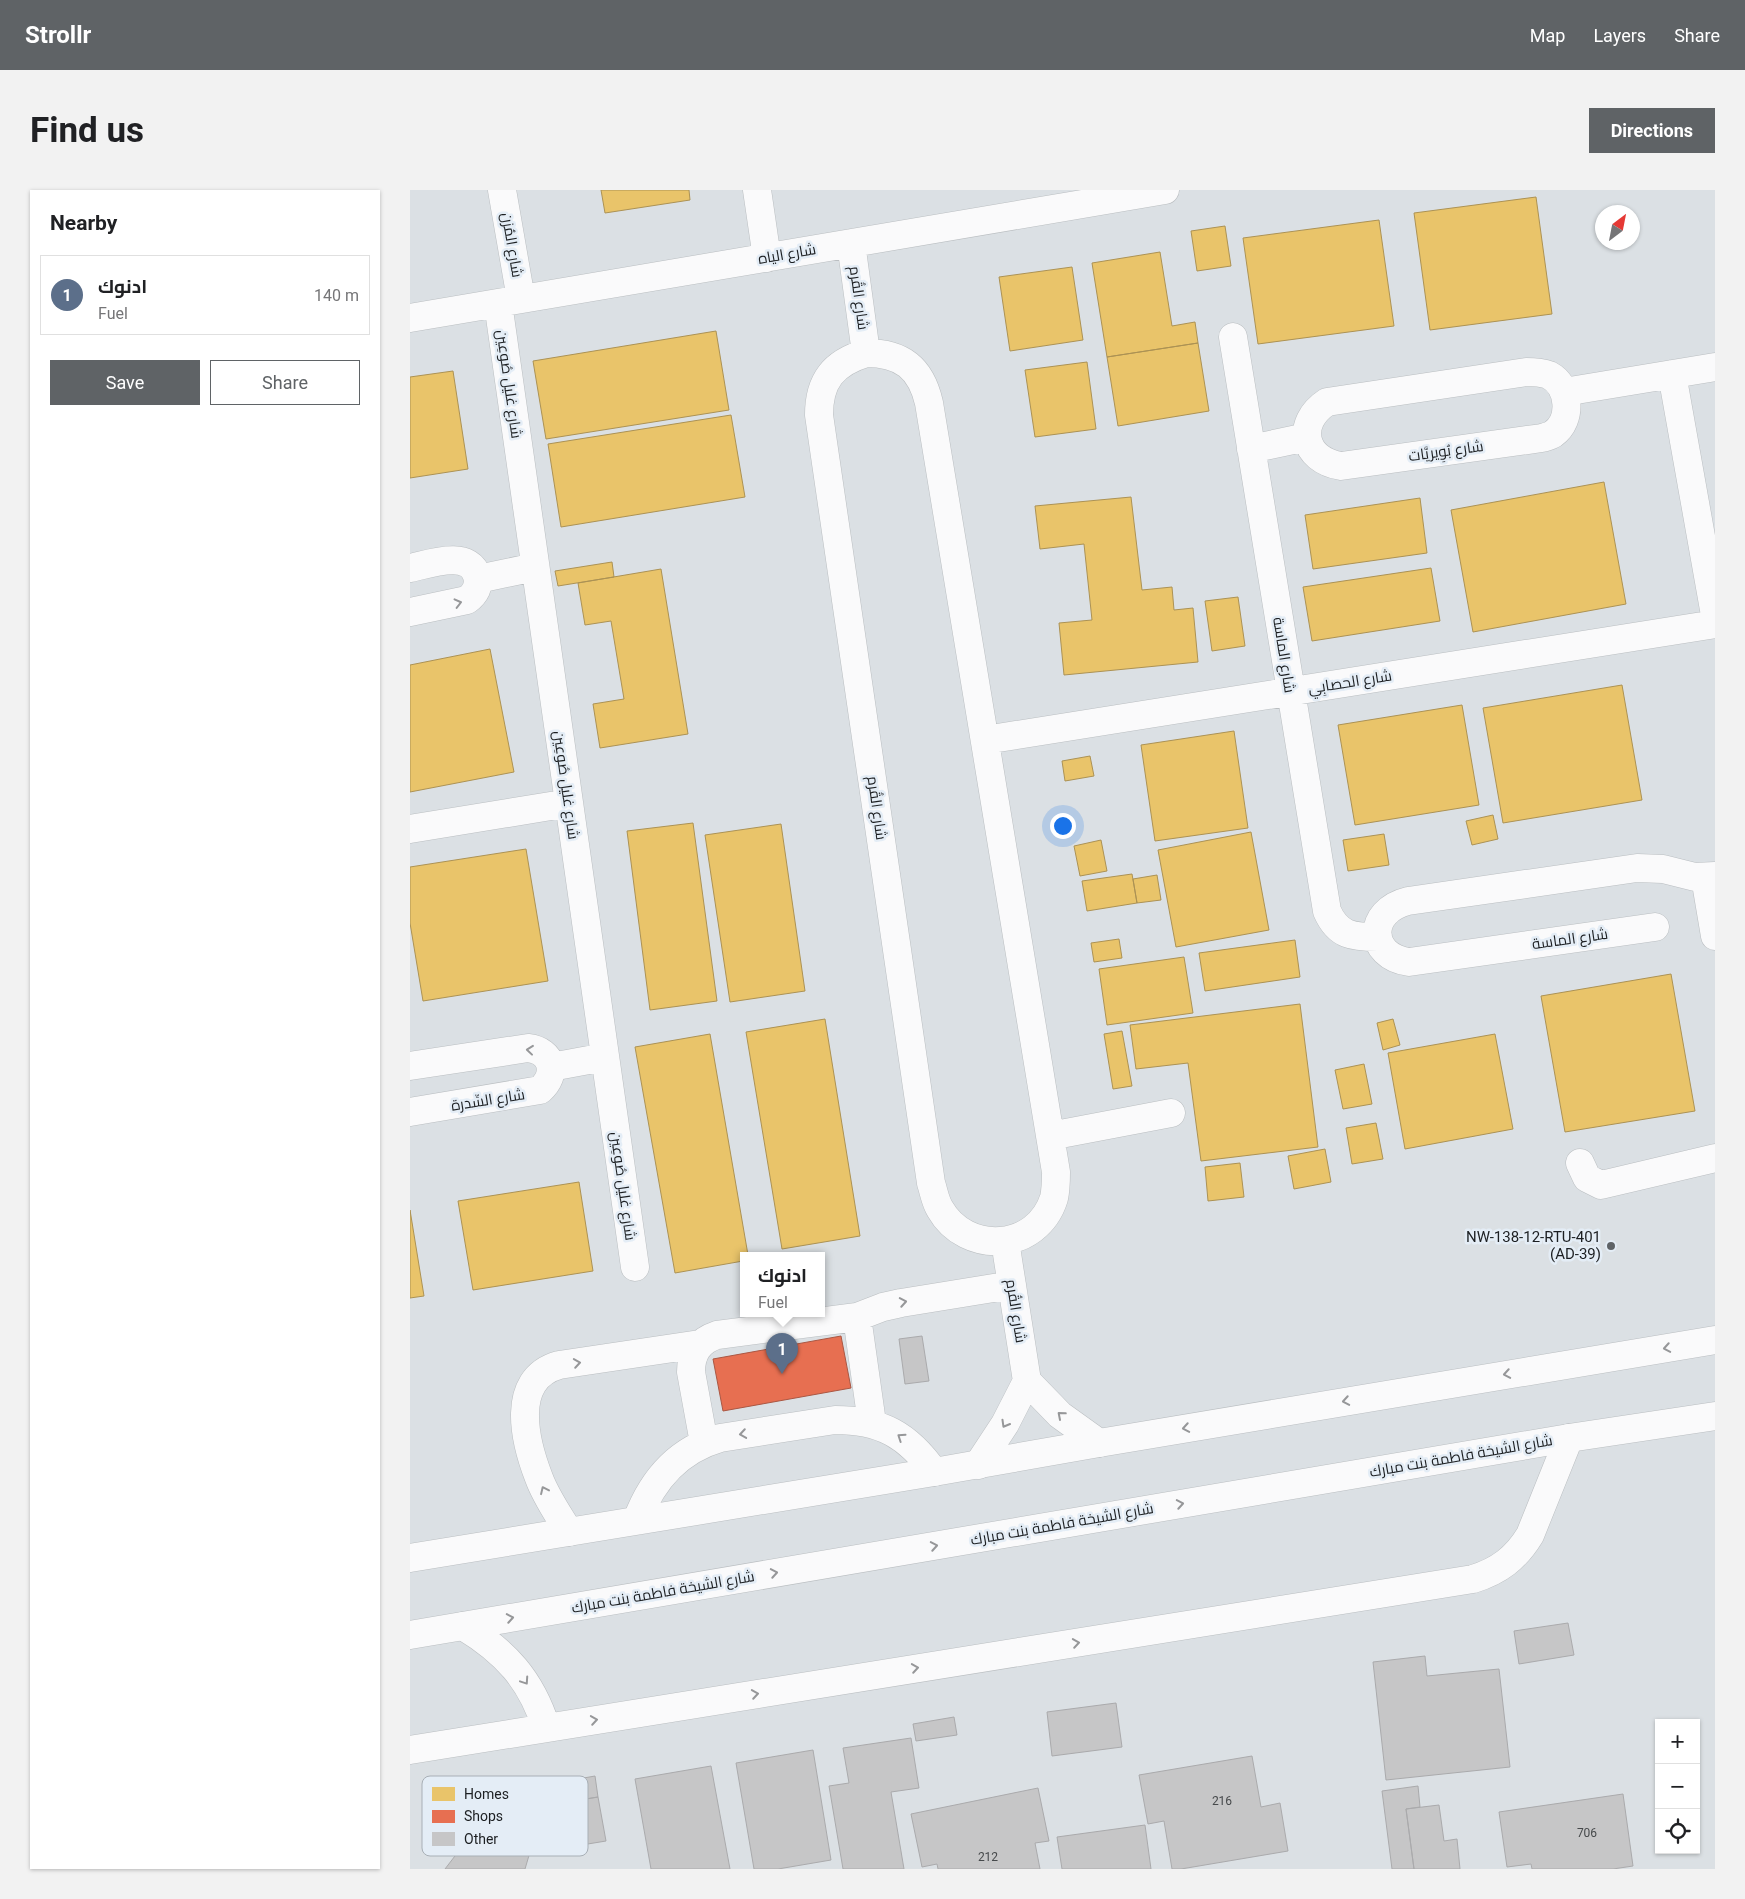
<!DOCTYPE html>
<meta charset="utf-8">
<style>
body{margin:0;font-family:Roboto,Cairo,sans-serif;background:#f2f2f2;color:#202124}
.controls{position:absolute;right:15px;bottom:15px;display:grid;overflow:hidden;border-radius:0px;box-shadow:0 1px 4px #0004}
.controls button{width:45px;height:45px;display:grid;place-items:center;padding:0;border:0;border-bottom:1px solid #e0e0e0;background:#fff;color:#202124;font:25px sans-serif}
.compass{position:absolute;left:1185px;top:15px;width:45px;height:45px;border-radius:50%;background:#fff;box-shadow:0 1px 4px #0004;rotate:32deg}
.you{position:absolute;left:652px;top:635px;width:18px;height:18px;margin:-12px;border:4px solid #fff;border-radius:50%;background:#1a73e8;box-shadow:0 0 0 8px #1a73e833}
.badge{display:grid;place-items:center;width:32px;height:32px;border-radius:50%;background:#5f6366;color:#fff;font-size:16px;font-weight:700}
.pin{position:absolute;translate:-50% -41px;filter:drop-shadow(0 1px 2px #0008)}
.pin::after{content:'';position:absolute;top:26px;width:18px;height:15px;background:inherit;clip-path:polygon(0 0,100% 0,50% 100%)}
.popup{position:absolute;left:330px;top:1062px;width:85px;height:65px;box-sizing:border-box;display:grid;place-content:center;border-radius:0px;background:#fff;filter:drop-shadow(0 1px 4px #0005);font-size:16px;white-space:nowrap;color:#757577}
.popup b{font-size:19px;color:#202124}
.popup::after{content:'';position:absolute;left:50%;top:100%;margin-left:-10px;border:10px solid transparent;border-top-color:#fff}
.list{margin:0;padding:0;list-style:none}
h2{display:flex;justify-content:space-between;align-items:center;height:65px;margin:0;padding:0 20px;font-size:21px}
h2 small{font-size:16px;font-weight:400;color:#757577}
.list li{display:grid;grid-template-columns:32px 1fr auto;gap:15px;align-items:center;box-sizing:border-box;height:80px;margin:0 10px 10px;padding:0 10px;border:1px solid #e0e0e0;border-radius:0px}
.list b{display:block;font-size:19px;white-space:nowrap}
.list p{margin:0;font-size:16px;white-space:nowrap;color:#757577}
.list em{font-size:16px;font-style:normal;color:#757577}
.actions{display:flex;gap:10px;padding:15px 20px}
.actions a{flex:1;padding:11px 0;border:1px solid #5f6366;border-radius:0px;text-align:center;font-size:18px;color:#5f6366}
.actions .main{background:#5f6366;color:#fff}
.icon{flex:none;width:28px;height:28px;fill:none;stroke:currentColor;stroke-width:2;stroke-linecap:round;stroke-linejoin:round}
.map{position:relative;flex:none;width:1305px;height:1679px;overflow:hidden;border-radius:0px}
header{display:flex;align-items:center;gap:30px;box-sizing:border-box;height:70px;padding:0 25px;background:#5f6366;color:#fff}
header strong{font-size:24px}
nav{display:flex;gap:28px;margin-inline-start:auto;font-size:18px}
.intro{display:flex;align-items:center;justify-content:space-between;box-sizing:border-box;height:120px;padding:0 30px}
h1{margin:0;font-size:35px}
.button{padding:12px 22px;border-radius:0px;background:#5f6366;color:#fff;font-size:18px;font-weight:700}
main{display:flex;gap:30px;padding:0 30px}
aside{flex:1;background:#fff;border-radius:0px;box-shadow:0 1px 4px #0004}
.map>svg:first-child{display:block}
.homes{fill:#e9c46a;stroke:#ac9254}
.shops{fill:#e76f51;stroke:#aa5743}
.building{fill:#c6c6c7;stroke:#aaaaac}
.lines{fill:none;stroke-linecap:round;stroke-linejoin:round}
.minor-casing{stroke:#babec1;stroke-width:29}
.major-casing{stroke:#babec1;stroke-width:29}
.minor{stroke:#fafafb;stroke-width:28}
.major{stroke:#fafafb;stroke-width:28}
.oneway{stroke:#969799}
.poi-dot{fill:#5f6366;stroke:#e4edf6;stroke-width:2}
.labels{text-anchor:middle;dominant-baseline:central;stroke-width:5;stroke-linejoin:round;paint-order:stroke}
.number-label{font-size:12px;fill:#46494b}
.street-label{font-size:15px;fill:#1c1f22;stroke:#e4edf6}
.poi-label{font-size:15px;fill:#1c1f22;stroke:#e4edf6;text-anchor:end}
.key{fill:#e4edf6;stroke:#a8afb6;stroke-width:1}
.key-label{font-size:14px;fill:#1c1f22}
</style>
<header>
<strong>Strollr</strong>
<nav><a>Map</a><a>Layers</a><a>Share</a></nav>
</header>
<div class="intro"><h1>Find us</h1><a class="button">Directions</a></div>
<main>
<aside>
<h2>Nearby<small></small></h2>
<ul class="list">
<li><span class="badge" style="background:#5c6f8a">1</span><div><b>ادنوك</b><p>Fuel</p></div><em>140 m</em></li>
</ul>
<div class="actions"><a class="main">Save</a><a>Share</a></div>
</aside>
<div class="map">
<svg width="1305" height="1679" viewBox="0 0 1305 1679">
<rect width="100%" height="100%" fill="#dbe0e4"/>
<!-- homes -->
<path class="homes" d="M191 0H279L280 10 195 23Z
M1126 7 1142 124 1020 140 1004 23Z
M969 30 984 136 848 154 833 48Z
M815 36 821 76 787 81 781 41Z
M750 62 762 136 785 132 788 153 697 167 682 73Z
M662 77 673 150 600 161 589 87Z
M306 141 319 220 136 249 123 171Z
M788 153 799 221 708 236 697 167Z
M677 172 686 239 625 247 615 180Z
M43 181 58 279 0 288V187Z
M321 225 335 307 151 337 138 254Z
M1194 292 1216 414 1063 442 1041 320Z
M721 307 732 400 762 397 764 420 783 418 788 472 654 485 649 433 682 430 674 354 630 359 625 316Z
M1010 308 1017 363 903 379 895 325Z
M202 372 204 387 148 396 145 381Z
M1021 378 1030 431 902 451 893 397Z
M251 379 278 544 190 558 183 514 214 509 201 431 175 435 168 393Z
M828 407 835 456 802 461 795 411Z
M80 459 104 582 0 602V475Z
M1212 495 1232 610 1093 633 1073 518Z
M1052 515 1069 615 945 635 928 535Z
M824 541 838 638 745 651 731 555Z
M680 566 684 586 655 591 652 571Z
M1083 625 1088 649 1062 655 1056 631Z
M283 633 307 811 240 820 217 641Z
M371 634 395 801 320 812 295 645Z
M841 642 859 740 766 757 748 660Z
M974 644 979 675 938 681 933 650Z
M691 650 697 681 670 686 664 656Z
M116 659 138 791 13 811 0 733V677Z
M722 684 727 713 677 721 672 691Z
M747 685 751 710 727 713 723 689Z
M709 749 712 768 684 772 681 753Z
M885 750 890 787 795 801 789 763Z
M774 767 783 823 697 835 689 779Z
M1261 784 1285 921 1155 942 1131 806Z
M890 814 908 957 791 971 778 873 726 879 720 835Z
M415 829 450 1046 372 1059 336 842Z
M983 829 990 855 973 860 967 833Z
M712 841 722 896 703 899 694 844Z
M300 844 338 1065H333V1071L265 1083 225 857Z
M1085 844 1103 939 995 959 978 863Z
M954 874 962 914 933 919 925 880Z
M966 933 973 969 942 974 936 938Z
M915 959 921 992 884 999 878 966Z
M830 973 834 1007 798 1011 795 977Z
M169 992 183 1081 63 1100 48 1011Z
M0 1020 14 1106 0 1108Z"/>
<!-- shops -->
<path class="shops" d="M431 1146 441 1198 313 1221 303 1169Z"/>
<!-- building -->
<path class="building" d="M512 1146 519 1191 495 1194 489 1149Z
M1158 1433 1164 1465 1109 1474 1104 1441Z
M1015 1466 1017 1486 1089 1479 1100 1577 976 1590 963 1472Z
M706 1513 712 1557 642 1566 637 1522Z
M544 1527 547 1545 506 1551 503 1534Z
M501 1548 509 1598 481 1602 494 1679H433L419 1596 439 1593 433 1558Z
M403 1560 421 1670 368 1679H344L326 1573Z
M842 1566 851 1617 870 1613 878 1661 771 1679H762L754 1631 738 1634 729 1585Z
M301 1576 320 1679H241L225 1589Z
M185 1586 188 1607 127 1617 123 1597Z
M1008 1596 1010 1617 996 1619 1004 1679H982L972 1601Z
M123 1597 130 1636 30 1653 23 1613Z
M628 1598 639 1651 625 1653 630 1679H528L527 1674 512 1677 501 1624Z
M1213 1604 1223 1676 1203 1679H1122L1121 1674 1097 1677 1089 1622Z
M188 1607 196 1651 135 1661 127 1617Z
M1029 1615 1034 1651 1047 1649 1050 1679H1004L996 1619Z
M735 1635 741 1679H652L647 1647Z
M96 1647 120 1662 115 1679H35L48 1662Z"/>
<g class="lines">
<!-- minor casing -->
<g class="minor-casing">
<path id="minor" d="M92 0 111 109
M347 0 357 68
M441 53 456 163
M88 113 225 1077
M0 128 755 0
M823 147 917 721C928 746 943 747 968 747
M456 163C492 163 511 178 519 213L646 982C646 991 646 999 644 1008 627 1062 556 1065 530 1019 525 1011 524 1002 521 993L409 225C409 191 423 173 456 163Z
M1116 182C1124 182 1131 182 1139 185 1160 196 1163 230 1143 244 1140 246 1135 247 1132 248L931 276C893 270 885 233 917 212Z
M1262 184 1305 425
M1154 202 1305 177
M841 259 897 247
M0 378C19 374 60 359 67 386 70 396 65 404 57 410L0 422
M68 389 125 377
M575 550 1305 434
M0 639 159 613
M1295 687 1305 746
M1245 737 999 772C957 766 957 721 998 711L1227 678 1253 679 1285 687 1305 686
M0 876 118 858C143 861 148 884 130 900L0 922
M141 877 195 867
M640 946 761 923
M1170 973 1177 988 1191 995 1305 968
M595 1051 617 1191 650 1225 689 1253
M447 1127 462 1233
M294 1253 281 1182C281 1163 289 1151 307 1145L447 1127 473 1117 491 1113 602 1095
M568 1275 595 1234 617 1191
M227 1330C242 1290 268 1260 310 1248L425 1230C471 1230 498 1245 524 1282
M159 1342C148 1324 136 1307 129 1288 115 1252 99 1189 149 1175L290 1154
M53 1436C96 1462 121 1490 136 1537
M0 1560 1063 1389C1089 1381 1106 1368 1120 1345L1159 1248"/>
</g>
<!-- major casing -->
<g class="major-casing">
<path id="major" d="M0 1368 524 1282 689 1253 1305 1150
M0 1445 1159 1248 1305 1226"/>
</g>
<!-- minor -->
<use href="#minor" class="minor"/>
<!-- major -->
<use href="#major" class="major"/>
</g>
<!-- one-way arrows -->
<defs><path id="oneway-chevron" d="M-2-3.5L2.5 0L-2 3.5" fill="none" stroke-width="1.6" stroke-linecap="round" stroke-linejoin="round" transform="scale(1.25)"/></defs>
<g class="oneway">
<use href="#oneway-chevron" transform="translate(48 413) rotate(-14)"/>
<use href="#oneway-chevron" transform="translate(120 860) rotate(-174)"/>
<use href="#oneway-chevron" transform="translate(493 1112) rotate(-10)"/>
<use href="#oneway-chevron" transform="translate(1257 1158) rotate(170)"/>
<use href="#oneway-chevron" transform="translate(167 1173) rotate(-9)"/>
<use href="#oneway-chevron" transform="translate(1097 1184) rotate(170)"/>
<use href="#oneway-chevron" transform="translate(936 1211) rotate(170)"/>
<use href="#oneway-chevron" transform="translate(651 1225) rotate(-139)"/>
<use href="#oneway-chevron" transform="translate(595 1234) rotate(120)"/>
<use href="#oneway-chevron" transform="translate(776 1238) rotate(170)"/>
<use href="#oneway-chevron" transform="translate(333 1244) rotate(171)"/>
<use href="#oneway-chevron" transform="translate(491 1247) rotate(-146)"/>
<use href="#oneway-chevron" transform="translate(134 1300) rotate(-115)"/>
<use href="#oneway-chevron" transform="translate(770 1314) rotate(-10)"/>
<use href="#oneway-chevron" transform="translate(524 1356) rotate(-10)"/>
<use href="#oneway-chevron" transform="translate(364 1383) rotate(-10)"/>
<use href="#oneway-chevron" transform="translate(100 1428) rotate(-10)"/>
<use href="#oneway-chevron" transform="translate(666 1453) rotate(-9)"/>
<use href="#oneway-chevron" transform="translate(505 1478) rotate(-9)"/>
<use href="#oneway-chevron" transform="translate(115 1491) rotate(56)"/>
<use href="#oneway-chevron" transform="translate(345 1504) rotate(-9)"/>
<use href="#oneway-chevron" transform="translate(184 1530) rotate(-9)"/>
</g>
<!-- markers -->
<circle class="poi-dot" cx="1201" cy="1056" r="5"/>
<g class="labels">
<!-- number labels -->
<g class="number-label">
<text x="812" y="1611">216</text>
<text x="1177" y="1643">706</text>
<text x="578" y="1667">212</text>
</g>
<!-- street labels -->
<g class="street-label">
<text transform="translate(102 55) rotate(80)">شارع المُزن</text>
<text transform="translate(377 64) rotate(-10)">شارع الياه</text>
<text transform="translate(449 108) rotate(82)">شارع القُرم</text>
<text transform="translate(99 194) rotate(82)">شارع غليل صُوعِين</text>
<text transform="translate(1036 261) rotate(-8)">شارع بُوِيريَّات</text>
<text transform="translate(874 465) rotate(81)">شارع الماسة</text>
<text transform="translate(940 492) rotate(-9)">شارع الحصابِي</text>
<text transform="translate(156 595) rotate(82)">شارع غليل صُوعِين</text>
<text transform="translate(467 618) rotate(82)">شارع القُرم</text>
<text transform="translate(1160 749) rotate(-8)">شارع الماسة</text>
<text transform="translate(78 910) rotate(-9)">شارع السِّدرة</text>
<text transform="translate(213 996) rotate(82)">شارع غليل صُوعِين</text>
<text transform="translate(606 1121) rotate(81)">شارع القُرم</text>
<text transform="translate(1051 1266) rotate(-10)">شارع الشيخة فاطمة بنت مبارك</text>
<text transform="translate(652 1334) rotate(-10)">شارع الشيخة فاطمة بنت مبارك</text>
<text transform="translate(253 1402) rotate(-10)">شارع الشيخة فاطمة بنت مبارك</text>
</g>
<!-- poi labels -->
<g class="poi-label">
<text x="1191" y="1047">NW-138-12-RTU-401<tspan x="1191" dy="17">(AD-39)</tspan></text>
</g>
</g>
<!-- legend -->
<rect x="12" y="1586" width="166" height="80" rx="8" class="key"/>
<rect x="22" y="1597" width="23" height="14" fill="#e9c46a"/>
<rect x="22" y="1620" width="23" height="13" fill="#e76f51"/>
<rect x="22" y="1642" width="23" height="14" fill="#c6c6c7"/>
<g class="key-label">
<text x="54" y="1609">Homes</text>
<text x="54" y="1631">Shops</text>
<text x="54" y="1654">Other</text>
</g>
</svg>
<div class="controls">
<button>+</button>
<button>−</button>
<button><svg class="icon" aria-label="locate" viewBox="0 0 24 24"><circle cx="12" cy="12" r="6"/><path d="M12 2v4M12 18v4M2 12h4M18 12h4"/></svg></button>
</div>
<svg class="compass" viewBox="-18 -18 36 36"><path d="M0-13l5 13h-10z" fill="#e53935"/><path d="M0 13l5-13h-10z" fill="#757577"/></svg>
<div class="you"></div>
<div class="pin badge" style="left:372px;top:1184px;background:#5c6f8a">1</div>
<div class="popup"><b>ادنوك</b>Fuel</div>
</div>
</main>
